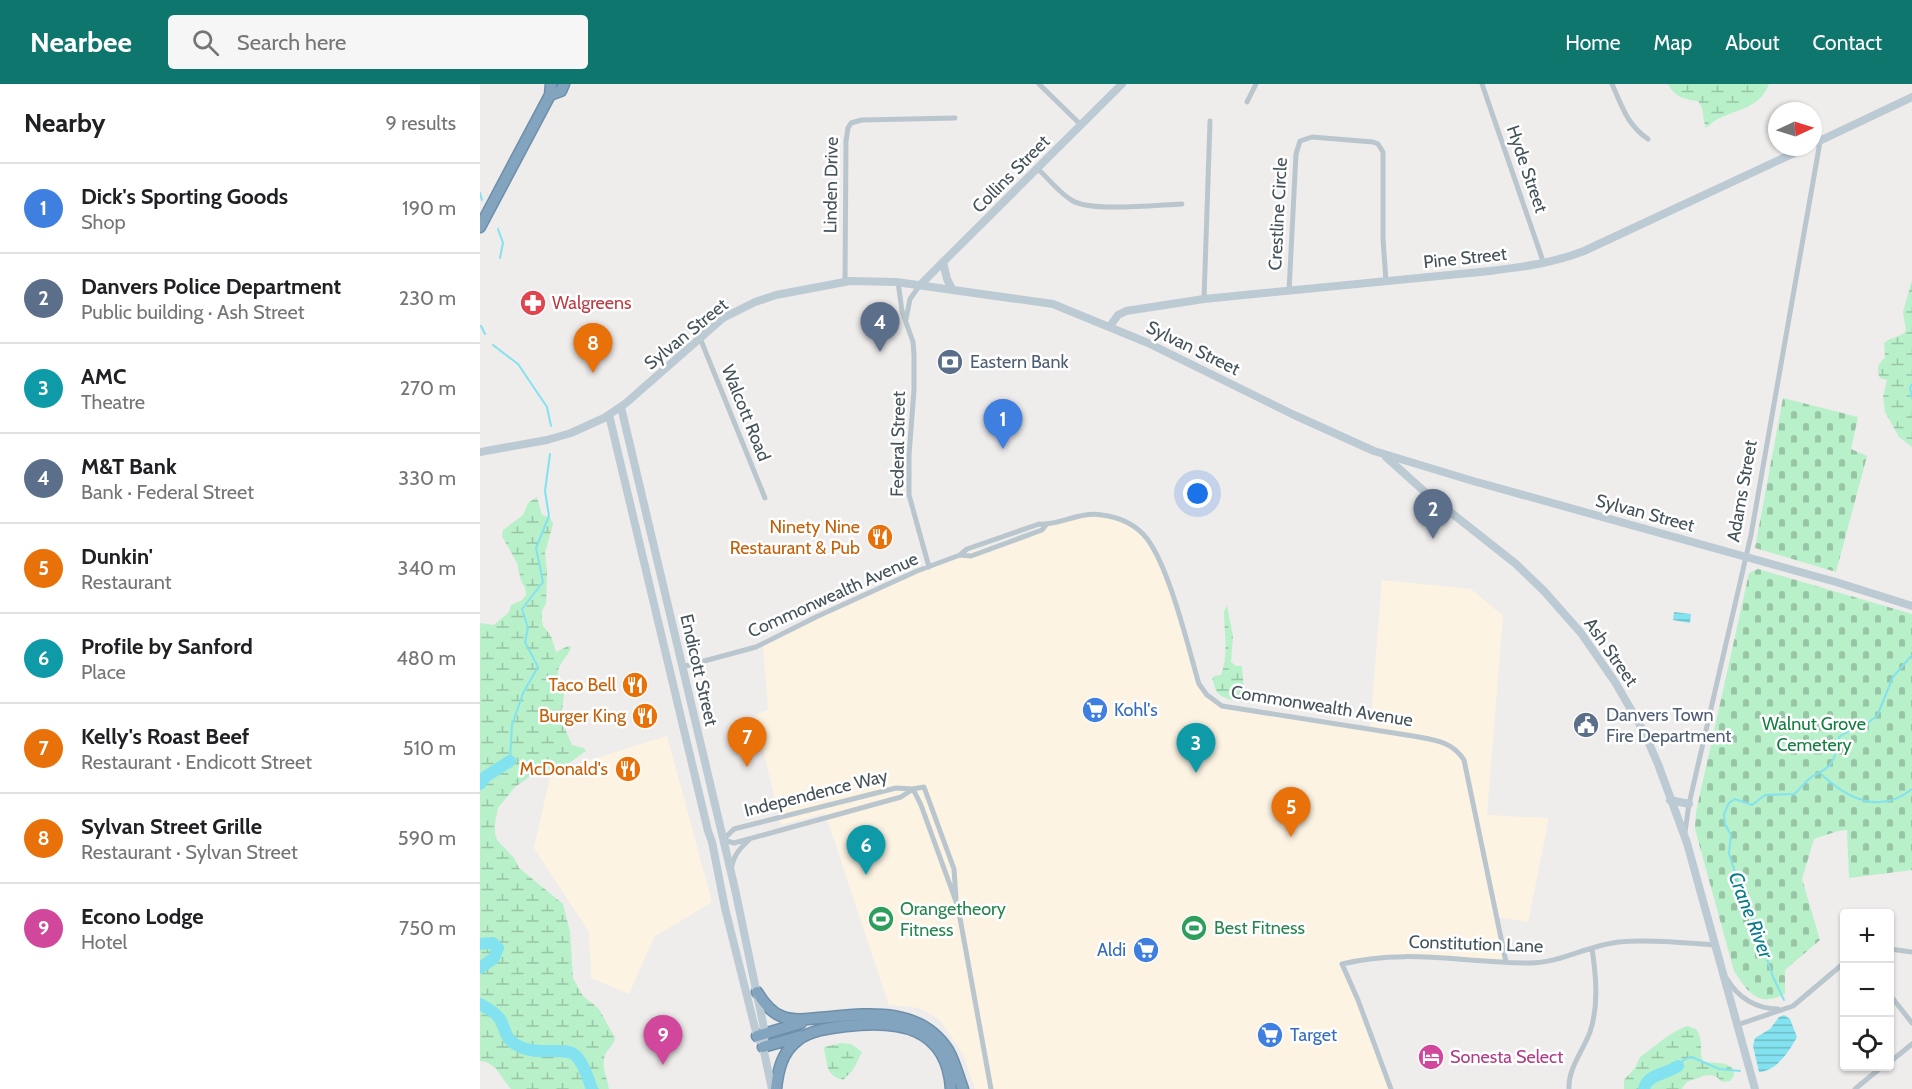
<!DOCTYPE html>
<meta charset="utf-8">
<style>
body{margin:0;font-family:Cabin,sans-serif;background:#f6f6f6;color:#202124}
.controls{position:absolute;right:18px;bottom:18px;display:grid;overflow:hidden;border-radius:6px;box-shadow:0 2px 4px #0004}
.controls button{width:54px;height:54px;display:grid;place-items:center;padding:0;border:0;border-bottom:2px solid #e0e0e0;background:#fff;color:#202124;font:30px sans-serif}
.compass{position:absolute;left:1288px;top:18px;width:54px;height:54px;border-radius:50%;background:#fff;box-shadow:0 2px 4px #0004;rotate:86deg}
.you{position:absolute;left:718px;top:410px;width:21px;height:21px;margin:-15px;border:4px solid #fff;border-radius:50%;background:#1a73e8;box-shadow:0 0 0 9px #1a73e833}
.badge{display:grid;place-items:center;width:39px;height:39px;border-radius:50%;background:#0f766e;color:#fff;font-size:20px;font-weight:700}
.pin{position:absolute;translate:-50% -50px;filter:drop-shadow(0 2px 3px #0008)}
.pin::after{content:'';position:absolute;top:32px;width:21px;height:18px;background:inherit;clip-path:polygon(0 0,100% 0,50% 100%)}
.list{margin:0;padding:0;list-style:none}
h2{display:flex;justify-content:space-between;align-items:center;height:78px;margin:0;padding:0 24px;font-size:26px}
h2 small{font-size:20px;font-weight:400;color:#757577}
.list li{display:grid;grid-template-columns:39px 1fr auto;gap:18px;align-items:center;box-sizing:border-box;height:90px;padding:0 24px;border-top:2px solid #e0e0e0}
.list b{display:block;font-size:22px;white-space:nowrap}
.list p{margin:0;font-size:20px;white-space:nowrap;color:#757577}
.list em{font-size:20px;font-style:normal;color:#757577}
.icon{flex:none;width:33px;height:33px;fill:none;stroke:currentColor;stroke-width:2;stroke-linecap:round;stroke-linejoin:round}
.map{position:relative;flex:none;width:1432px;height:1005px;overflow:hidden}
header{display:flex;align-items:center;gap:36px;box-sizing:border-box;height:84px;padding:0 30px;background:#0f766e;color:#fff}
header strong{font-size:28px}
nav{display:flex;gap:33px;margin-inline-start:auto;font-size:21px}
.search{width:420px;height:54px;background:#f6f6f6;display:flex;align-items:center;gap:15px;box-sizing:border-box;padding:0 21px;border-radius:6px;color:#757577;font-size:22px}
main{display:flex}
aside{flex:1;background:#fff}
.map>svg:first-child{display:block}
.commercial{fill:#fcf3e3}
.wetland{fill:url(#wetland-marsh)}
.cemetery{fill:url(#cemetery-stones)}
.water{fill:url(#water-rules)}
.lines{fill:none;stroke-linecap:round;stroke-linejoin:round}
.stream{stroke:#83e2ef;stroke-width:2}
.river{stroke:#83e2ef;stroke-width:12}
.highway-casing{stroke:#6d8faa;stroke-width:13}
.street{stroke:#bac6cd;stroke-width:5}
.secondary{stroke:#bccad4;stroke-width:8}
.highway{stroke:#82a4be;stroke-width:10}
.labels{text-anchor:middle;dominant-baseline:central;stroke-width:5;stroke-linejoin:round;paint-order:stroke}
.street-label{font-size:18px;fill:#44525a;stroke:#fff}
.health-label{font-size:18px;fill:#be3a42;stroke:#fff;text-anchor:start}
.service-label{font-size:18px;fill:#4e5e75;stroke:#fff;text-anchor:start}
.food-label{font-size:18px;fill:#c56008;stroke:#fff;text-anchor:end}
.shop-label{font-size:18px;fill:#366cbe;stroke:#fff;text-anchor:start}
.park-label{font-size:18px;fill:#137e3f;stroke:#fff}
.leisure-label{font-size:18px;fill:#27864d;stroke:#fff;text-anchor:start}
.hotel-label{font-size:18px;fill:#b23c85;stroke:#fff;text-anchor:start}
.water-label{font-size:20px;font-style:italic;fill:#097c8c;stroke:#fff}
</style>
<header>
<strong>Nearbee</strong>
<div class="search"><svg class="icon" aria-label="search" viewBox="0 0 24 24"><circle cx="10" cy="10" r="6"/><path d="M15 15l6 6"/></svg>Search here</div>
<nav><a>Home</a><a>Map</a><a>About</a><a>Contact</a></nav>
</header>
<main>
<aside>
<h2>Nearby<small>9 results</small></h2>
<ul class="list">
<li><span class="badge" style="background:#3f7fe0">1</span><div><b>Dick's Sporting Goods</b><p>Shop</p></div><em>190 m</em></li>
<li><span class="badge" style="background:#5c6f8a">2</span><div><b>Danvers Police Department</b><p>Public building · Ash Street</p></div><em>230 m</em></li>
<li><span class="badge" style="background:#0f9aa8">3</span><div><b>AMC</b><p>Theatre</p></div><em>270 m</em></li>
<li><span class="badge" style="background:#5c6f8a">4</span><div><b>M&amp;T Bank</b><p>Bank · Federal Street</p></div><em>330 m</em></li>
<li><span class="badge" style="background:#e8710a">5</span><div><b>Dunkin'</b><p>Restaurant</p></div><em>340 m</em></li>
<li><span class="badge" style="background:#0f9aa8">6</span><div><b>Profile by Sanford</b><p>Place</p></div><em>480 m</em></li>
<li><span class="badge" style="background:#e8710a">7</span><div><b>Kelly's Roast Beef</b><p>Restaurant · Endicott Street</p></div><em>510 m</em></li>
<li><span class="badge" style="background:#e8710a">8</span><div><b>Sylvan Street Grille</b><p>Restaurant · Sylvan Street</p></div><em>590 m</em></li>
<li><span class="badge" style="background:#d1479c">9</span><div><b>Econo Lodge</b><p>Hotel</p></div><em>750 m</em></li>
</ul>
</aside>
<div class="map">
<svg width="1432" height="1005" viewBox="0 0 1432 1005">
<defs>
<pattern id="wetland-marsh" width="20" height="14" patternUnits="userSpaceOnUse" patternTransform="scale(1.5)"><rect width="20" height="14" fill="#b8f0c9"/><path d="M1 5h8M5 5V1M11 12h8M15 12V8" fill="none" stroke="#97c5a6"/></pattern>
<pattern id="cemetery-stones" width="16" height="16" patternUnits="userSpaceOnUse" patternTransform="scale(1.5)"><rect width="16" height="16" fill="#b8f0c9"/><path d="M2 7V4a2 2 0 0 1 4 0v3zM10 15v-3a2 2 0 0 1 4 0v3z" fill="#97c5a6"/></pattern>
<pattern id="water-rules" width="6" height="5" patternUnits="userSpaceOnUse" patternTransform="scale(1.5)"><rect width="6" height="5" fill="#83e2ef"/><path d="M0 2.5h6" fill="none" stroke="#6dbac5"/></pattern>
</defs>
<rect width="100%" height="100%" fill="#efecec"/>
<!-- commercial -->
<path class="commercial" d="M602 430 636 433 663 450 684 488 719 600 742 622 890 645 902 496 991 505 1023 532 1007 731 1069 734 1048 838 1017 833 1026 878 933 871 862 880 911 1005H495L483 970 459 935 439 924 409 921 345 729 301 741 275 631 288 626 283 560 369 518 480 471 532 456 579 437Z
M187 652 232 818 174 853 149 910 111 894 109 848 54 764 71 688Z"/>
<!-- wetland -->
<path class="wetland" d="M1188 0H1289C1280 23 1262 24 1242 33 1236 35 1231 40 1226 44 1222 34 1225 26 1218 17 1204 16 1194 12 1188 0Z
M1432 196V363L1419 353 1405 328 1403 313 1407 296 1400 294C1396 286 1398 279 1405 274L1404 259C1411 253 1423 252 1426 247L1423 228Z
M57 413 62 431 70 433 73 440 65 469 67 489 66 519 62 527V536L63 542 71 552 76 568 88 562 91 563C89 573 76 580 78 592 78 597 83 600 85 605L80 639 85 645 92 661 104 664 106 667 86 681 55 689 35 703 18 724 15 739V749L17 756 34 774 39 784 83 820 90 848 93 894 103 912 119 925 135 954C134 961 128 964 125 971 121 983 127 993 129 1005H31C21 994 16 978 0 977V539L14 541 29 528 31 521 42 516 46 511 45 504 41 497 37 479 22 452 23 446 43 431 48 419Z
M747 522 753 552 751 578 756 582H762L764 607 787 614 789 616 788 619C776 620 744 618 737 608 734 604 734 598 732 594L734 592 741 591C749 571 744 548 744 527Z
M1207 942 1216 945C1225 959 1218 965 1223 977 1234 981 1255 975 1254 992L1250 997 1242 998C1234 989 1228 990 1218 994 1210 997 1206 996 1202 1005H1144V996L1155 984 1160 973C1175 963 1189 948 1207 942Z
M361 959 371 960 382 968 373 986 363 996C345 991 348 981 344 965V963Z"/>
<!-- cemetery -->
<path class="cemetery" d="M1303 314 1378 333 1371 365 1387 372 1356 488 1275 464Z
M1278 485 1432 530V786L1369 794 1367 746 1358 747 1334 755 1322 795 1340 856 1305 886V910C1278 924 1268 908 1254 887L1215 745 1216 728 1269 489Z"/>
<!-- water -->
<path class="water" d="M1194 528 1211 530 1210 539 1193 536Z
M1304 931 1310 935 1317 953C1309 968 1296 987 1279 988L1273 962 1275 954 1290 945 1299 933Z"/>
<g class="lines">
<!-- stream -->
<path class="stream" d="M0 109 2 116
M18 145 23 159 20 174
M1 242 5 250
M13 261 38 280 67 323 71 342
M1432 300 1430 304 1432 314
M30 677 32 641 43 609 58 583 45 558 48 544 42 525 63 498 56 464 69 432 65 407 70 370
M1342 691C1368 715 1400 731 1432 705
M1304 916 1293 893 1276 842 1257 795 1249 769 1251 751 1245 740 1244 730 1249 719 1255 715 1272 721 1285 711 1314 710C1321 705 1327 694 1335 691 1356 681 1354 674 1359 653L1369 647 1385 641 1397 632 1413 593 1432 571
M1198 982 1205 975 1212 973 1239 985 1260 987"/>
<!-- river -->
<path class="river" d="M0 700 5 693 30 677
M0 860 13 859 18 864 14 874 0 884
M0 920C7 924 14 927 19 934 25 941 24 952 32 958 54 975 83 961 95 971 104 979 108 995 112 1005
M1164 1005C1167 990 1187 990 1198 982"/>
<!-- highway casing -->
<g class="highway-casing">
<path id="highway" d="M70 11 81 7 84 0
M0 143 70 11 71 0
M277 908C283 918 291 929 303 933 317 938 335 934 350 933 392 929 441 924 468 966 475 978 478 992 483 1005
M277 952 321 939
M283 963 321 952
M296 1005C298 986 302 968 318 956 331 946 350 944 366 942 417 936 467 942 471 1005"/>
</g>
<!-- street -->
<path class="street" d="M559 0 601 41
M1002 0 1064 180
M1132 0C1142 22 1147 41 1168 55
M767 18 776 0
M558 85C569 95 580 110 593 117 613 128 676 121 702 120
M365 198 366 57 368 44 371 39 382 36 475 34
M418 198 422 227 433 258 434 271V306L429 371V411L449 483
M809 207 816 70 820 57 832 53 893 58 898 60 903 68V155L906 197
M724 215 730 37
M426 235 430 215 440 201
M220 254 285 414
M480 471 487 465 559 440C580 442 598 427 622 431 638 433 651 438 663 450 688 476 708 563 719 600L727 611 742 622 933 652C954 656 972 657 984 676L1026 878
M202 583 276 563 336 533 437 487 480 471 491 472 562 446 566 441
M433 705 421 713 254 759 243 756 254 745 416 704 433 705 444 703 474 785 476 815
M433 705 441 721 478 823 511 1005
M1205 748 1209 720 1271 451 1340 58
M251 785C254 771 259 765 269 756
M1410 865 1432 868
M1247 895C1258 914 1277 925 1298 925
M1410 911 1432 939
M1257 941 1313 922 1364 879
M1410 978 1432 960
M911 1005 878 916 862 880C926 864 985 879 1050 879 1081 879 1108 861 1139 858 1170 855 1204 859 1235 861
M1089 1005C1088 984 1103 967 1110 948 1119 921 1116 892 1112 864
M1375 1005 1403 982"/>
<!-- secondary -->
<path class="secondary" d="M1333 60 1432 13
M463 178 467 195 472 205
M440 201 642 0
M630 242 638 231 646 227 724 215 1010 187C1043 183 1073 179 1104 167L1327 63
M141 323 255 805 285 949 283 963 292 1005
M129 331 228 747 232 758 245 824 277 952 279 956
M0 368 67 356 91 349 124 334 146 319 243 234 275 218 296 211 370 197 416 198 573 220 668 259 812 330 894 367 993 397 1356 498 1432 522
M906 373 945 408 1036 480 1064 507 1101 549 1135 598 1164 648 1178 680 1207 759 1275 1005
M1190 716 1209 720"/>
<!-- highway -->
<use href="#highway" class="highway"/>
</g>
<!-- icons -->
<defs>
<g id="pharmacy-disc" transform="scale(1.35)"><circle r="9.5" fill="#e0444e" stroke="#fff"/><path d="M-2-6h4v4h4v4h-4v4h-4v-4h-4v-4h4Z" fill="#fff"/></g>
<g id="bank-disc" transform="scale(1.35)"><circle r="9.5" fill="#5c6f8a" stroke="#fff"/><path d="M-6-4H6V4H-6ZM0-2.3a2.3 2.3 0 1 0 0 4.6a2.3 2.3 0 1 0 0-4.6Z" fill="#fff"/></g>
<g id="restaurant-disc" transform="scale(1.35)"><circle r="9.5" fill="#e8710a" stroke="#fff"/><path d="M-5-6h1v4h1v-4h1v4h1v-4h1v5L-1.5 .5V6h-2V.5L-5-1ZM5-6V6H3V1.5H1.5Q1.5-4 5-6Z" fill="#fff"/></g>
<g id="supermarket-disc" transform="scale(1.35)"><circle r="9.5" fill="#3f7fe0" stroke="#fff"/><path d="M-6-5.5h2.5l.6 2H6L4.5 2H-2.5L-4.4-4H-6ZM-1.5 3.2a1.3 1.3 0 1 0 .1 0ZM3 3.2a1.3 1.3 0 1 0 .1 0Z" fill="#fff"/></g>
<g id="civic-disc" transform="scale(1.35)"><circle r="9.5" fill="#5c6f8a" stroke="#fff"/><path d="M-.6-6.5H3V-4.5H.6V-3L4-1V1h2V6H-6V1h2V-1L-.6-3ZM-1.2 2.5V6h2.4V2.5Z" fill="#fff"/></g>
<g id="stadium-disc" transform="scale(1.35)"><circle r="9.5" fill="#2e9e5b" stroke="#fff"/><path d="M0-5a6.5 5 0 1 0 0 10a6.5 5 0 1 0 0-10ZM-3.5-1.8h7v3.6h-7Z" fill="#fff"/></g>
<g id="hotel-disc" transform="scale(1.35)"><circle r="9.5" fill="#d1479c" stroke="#fff"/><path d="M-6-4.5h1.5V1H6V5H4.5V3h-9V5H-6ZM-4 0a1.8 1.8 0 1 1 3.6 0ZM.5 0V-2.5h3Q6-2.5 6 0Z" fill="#fff"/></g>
</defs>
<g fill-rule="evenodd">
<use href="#pharmacy-disc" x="53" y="219"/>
<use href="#bank-disc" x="470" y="278"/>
<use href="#restaurant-disc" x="400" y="453"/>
<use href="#restaurant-disc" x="155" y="601"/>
<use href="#supermarket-disc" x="615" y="626"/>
<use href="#restaurant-disc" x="165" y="632"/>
<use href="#civic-disc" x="1106" y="641"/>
<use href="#restaurant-disc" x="148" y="685"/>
<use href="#stadium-disc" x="401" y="835"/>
<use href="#stadium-disc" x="714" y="844"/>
<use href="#supermarket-disc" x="666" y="866"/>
<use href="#supermarket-disc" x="790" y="951"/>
<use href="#hotel-disc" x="951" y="973"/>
</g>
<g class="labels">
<!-- street labels -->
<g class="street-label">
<text transform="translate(1047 85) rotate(71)">Hyde Street</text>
<text transform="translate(531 90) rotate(-45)">Collins Street</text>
<text transform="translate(351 101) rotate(-89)">Linden Drive</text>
<text transform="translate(798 130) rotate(-87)">Crestline Circle</text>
<text transform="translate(985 174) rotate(-6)">Pine Street</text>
<text transform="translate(206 250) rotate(-39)">Sylvan Street</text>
<text transform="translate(713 264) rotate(26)">Sylvan Street</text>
<text transform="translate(266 329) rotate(68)">Walcott Road</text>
<text transform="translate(418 360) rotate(-89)">Federal Street</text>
<text transform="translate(1262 407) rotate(-80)">Adams Street</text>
<text transform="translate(1165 429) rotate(15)">Sylvan Street</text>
<text transform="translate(353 511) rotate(-24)">Commonwealth Avenue</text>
<text transform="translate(1131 568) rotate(55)">Ash Street</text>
<text transform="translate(219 586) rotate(77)">Endicott Street</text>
<text transform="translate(842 622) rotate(9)">Commonwealth Avenue</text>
<text transform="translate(336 709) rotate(-14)">Independence Way</text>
<text transform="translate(996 860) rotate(2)">Constitution Lane</text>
</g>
<!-- health labels -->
<g class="health-label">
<text x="72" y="219">Walgreens</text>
</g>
<!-- service labels -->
<g class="service-label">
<text x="490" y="278">Eastern Bank</text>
<text x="1126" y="631">Danvers Town<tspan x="1126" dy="21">Fire Department</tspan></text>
</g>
<!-- food labels -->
<g class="food-label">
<text x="380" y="443">Ninety Nine<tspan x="380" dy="21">Restaurant &amp; Pub</tspan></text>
<text x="136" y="601">Taco Bell</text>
<text x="146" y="632">Burger King</text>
<text x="128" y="685">McDonald's</text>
</g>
<!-- shop labels -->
<g class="shop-label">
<text x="634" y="626">Kohl's</text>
<text x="646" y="866" text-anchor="end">Aldi</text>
<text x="810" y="951">Target</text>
</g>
<!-- park labels -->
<g class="park-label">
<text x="1334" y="640">Walnut Grove<tspan x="1334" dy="21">Cemetery</tspan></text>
</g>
<!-- leisure labels -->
<g class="leisure-label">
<text x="420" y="825">Orangetheory<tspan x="420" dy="21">Fitness</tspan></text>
<text x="734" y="844">Best Fitness</text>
</g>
<!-- hotel labels -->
<g class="hotel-label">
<text x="970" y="973">Sonesta Select</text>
</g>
<!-- water labels -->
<g class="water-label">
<text transform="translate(1271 831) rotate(69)">Crane River</text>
</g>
</g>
</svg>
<div class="controls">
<button>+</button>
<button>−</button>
<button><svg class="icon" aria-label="locate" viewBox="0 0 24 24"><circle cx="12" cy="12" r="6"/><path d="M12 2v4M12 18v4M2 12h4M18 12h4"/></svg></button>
</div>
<svg class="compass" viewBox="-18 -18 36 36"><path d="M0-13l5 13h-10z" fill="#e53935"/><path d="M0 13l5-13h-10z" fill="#757577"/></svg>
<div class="you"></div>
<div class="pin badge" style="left:523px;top:365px;background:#3f7fe0">1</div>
<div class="pin badge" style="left:953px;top:455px;background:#5c6f8a">2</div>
<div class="pin badge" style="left:716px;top:689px;background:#0f9aa8">3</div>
<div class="pin badge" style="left:400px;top:268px;background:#5c6f8a">4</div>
<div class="pin badge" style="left:811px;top:753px;background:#e8710a">5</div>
<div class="pin badge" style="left:386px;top:791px;background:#0f9aa8">6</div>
<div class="pin badge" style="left:267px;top:683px;background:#e8710a">7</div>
<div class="pin badge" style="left:113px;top:289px;background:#e8710a">8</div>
<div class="pin badge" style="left:183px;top:981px;background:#d1479c">9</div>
</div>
</main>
